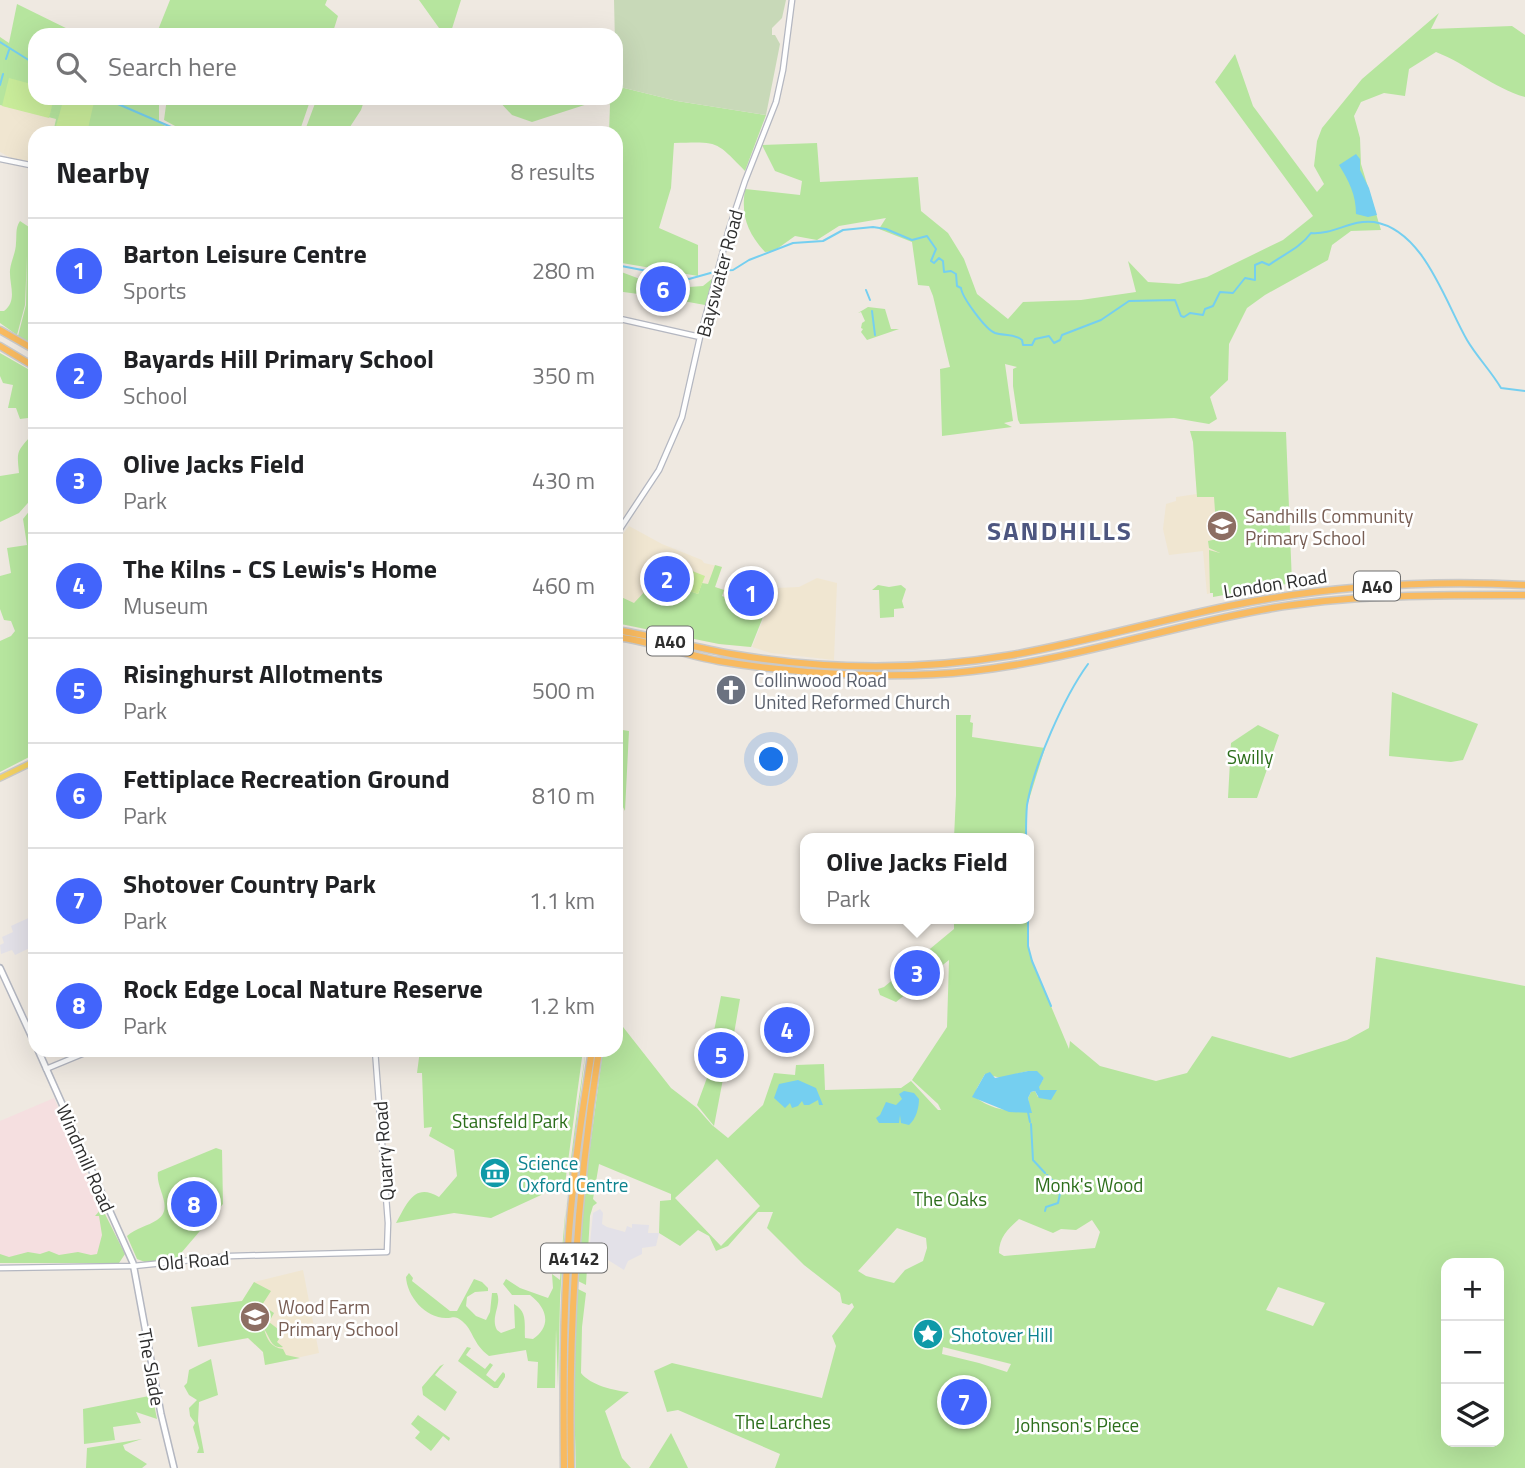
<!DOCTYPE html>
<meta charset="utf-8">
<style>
body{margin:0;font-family:"Titillium Web",sans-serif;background:#f2f2f2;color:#202124}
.controls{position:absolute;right:21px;bottom:21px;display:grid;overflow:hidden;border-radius:14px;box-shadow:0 7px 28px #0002}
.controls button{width:63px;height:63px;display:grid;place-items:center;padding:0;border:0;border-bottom:2px solid #e0e0e0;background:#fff;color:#202124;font:35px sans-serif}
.you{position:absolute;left:772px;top:760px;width:24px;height:24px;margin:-18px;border:5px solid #fff;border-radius:50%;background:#1a73e8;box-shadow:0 0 0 10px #1a73e833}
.badge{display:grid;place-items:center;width:46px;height:46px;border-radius:50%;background:#4264fb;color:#fff;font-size:23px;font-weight:700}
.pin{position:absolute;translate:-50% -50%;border:4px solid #fff;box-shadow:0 2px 7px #0006}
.popup{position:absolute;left:800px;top:833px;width:234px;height:91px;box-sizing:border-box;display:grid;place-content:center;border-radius:14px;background:#fff;filter:drop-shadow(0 2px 5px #0005);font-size:23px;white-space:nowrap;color:#757577}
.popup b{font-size:26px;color:#202124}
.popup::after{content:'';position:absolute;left:50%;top:100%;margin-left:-14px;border:14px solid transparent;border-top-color:#fff}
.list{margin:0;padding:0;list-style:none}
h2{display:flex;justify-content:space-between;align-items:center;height:91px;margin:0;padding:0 28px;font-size:30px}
h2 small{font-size:23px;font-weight:400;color:#757577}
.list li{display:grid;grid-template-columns:46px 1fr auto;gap:21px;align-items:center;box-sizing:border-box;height:105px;padding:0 28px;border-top:2px solid #e0e0e0}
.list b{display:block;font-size:26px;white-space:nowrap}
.list p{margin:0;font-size:23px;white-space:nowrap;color:#757577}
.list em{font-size:23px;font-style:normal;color:#757577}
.icon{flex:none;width:38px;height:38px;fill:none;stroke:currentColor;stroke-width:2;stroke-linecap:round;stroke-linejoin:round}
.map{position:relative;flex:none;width:1525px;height:1468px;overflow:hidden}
.search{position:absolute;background:#fff;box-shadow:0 7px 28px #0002;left:28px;top:28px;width:595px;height:77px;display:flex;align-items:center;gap:18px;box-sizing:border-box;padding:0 24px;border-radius:21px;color:#757577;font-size:26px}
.panel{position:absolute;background:#fff;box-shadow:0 7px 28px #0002;left:28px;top:126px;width:595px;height:931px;border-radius:21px}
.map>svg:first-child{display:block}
.industrial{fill:#e3e1e8}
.education{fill:#f0e6d1}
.medical{fill:#f5dfe0}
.green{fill:#b6e59e;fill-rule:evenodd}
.cemetery{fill:#c8d9b8}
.pitch{fill:#c9ec9a}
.water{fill:#75cff0}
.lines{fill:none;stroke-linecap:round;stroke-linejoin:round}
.stream{stroke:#75cff0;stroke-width:2}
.tertiary-casing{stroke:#b4b7c1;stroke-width:7}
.secondary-casing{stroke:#b4b7c1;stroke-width:8}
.primary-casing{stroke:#c9c9c9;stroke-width:8}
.trunk-casing{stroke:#c9c9c9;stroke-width:9}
.tertiary{stroke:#fff;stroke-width:4.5}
.secondary{stroke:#fff;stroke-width:5}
.primary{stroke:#f2d163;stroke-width:5}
.trunk{stroke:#f8ba60;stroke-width:6}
.labels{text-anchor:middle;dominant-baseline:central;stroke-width:5;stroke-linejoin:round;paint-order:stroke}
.shield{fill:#fff;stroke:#6d6d6d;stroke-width:2}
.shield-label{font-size:18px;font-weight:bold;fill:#2e2e2e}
.street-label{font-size:19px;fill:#2e2e2e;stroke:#fff}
.education-label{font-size:19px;fill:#785e54;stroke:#fff;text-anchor:start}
.worship-label{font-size:19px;fill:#5b616d;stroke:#fff;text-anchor:start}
.park-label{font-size:19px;fill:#2c6e1b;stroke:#fff}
.culture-label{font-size:19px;fill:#0d838f;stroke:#fff;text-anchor:start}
.district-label{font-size:26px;font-weight:bold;letter-spacing:2px;fill:#4d5680;stroke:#fff}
</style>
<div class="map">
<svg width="1525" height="1468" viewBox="0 0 1525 1468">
<rect width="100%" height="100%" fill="#efe9e1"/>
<!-- industrial -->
<path class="industrial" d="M35 915V948L34 946 15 955 12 950 1 954 0 945 4 943 2 937 13 932 11 926Z
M600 1209 603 1213 602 1224 607 1227 625 1232 627 1226 632 1228V1224L649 1225 648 1233H659L656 1246 642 1248V1254L628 1261 624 1270 600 1255 589 1253 593 1213Z"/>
<!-- education -->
<path class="education" d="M0 105 56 119 53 133H35V163L13 159 0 152Z
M1194 459 1280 534 1275 580 1207 594 1203 551 1169 555 1163 529 1166 504 1176 501V497L1197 494Z
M629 526 662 544 702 560 704 563 722 567 715 587 724 590 722 596 765 612 751 647 719 644 616 623V543Z
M817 578 837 583 834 660 771 653 752 647 776 588 799 587Z
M303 1270 319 1353 265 1365 263 1352 248 1338 226 1342 191 1310V1307L242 1301 254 1282Z"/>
<!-- medical -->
<path class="medical" d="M54 1098 88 1178 125 1254 118 1263H0V1121Z"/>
<!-- green -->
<path class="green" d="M170 0H327L325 5 338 16 332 35H156Z
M419 0H461L450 35H444Z
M17 4 80 35H35V98H159V122L177 133H53L56 119 0 105V37L9 43Z
M1439 13 1431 29 1512 26 1525 35V97C1493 88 1467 64 1436 52L1409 69 1405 96 1384 93 1361 102 1354 116 1360 138 1361 164 1381 230 1351 231 1332 245 1328 260 1265 295 1247 308 1229 344 1228 380 1210 397 1217 419 1209 424 1174 418 1020 424 1018 420 1013 386V369L1017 367 1005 364 1013 421 1004 423 1012 427 942 436 940 369 950 367 933 296 929 286 918 285 912 242 879 229 886 218 839 226 817 240 795 236 774 251 765 252C747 232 741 216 745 189L800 195 802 181 775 171 762 145 817 143 820 182 918 177 921 211 948 233 964 259 977 294 1008 319 1023 302 1081 300 1136 292 1128 261 1148 282 1179 284 1207 277 1283 240 1313 216 1215 82 1235 54 1253 106 1317 192 1324 184 1314 166 1317 141 1322 128 1362 79Z
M616 86 677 101 766 115 745 171C715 140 718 142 674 143L671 188 659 228 698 245V276L616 262V133H609L610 105 607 98H616Z
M167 98H311L299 133H188L164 120Z
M317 98H365L361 110 346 133H304Z
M496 98H606L532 122 512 115Z
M20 221 29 227 35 228V347L18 336 26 305 27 256 25 305 17 335 0 323V311H4C18 300 9 285 10 270 11 261 16 252 16 243 17 234 15 229 20 221Z
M616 270 640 279H662L689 287 703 286 713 278 705 305 683 301 682 304 653 296 616 291Z
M868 307 885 309 891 329H899L867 340 861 332 863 329 861 328 862 323 865 321 861 312 858 313Z
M0 353 35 373V495L19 513 0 522V476L19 473C17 452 16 452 31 436L28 418 20 419 16 408H8L13 385 3 383 0 376Z
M1190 431 1286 432 1292 583 1213 597V593H1210L1209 550 1220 553 1209 548 1208 541 1217 539 1214 497H1197L1193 442Z
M35 504V754L0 772V641L11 636 15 631 11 621 4 620 0 609V576L11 573 7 548 27 545 23 519Z
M715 565 722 567 715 587 724 590 722 596 765 612 751 647 719 644 616 623V578L623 583 619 596 634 603 647 589 652 592 653 589 663 591 676 586 698 594 702 583 708 584Z
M878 585 889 587 901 585 906 589 902 601 904 608 894 609V617L880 618 879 590H872Z
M1392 692 1478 724 1463 760 1451 762 1389 756Z
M956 715H971L970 722 973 723 972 737 1045 748 1027 806V838H954L956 795Z
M1258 725 1279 735 1257 798H1228L1231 743Z
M616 729 629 731 625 811 616 794Z
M954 919H1028V946L1032 961 1069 1049 1070 1041 1100 1066 1156 1081 1187 1073 1212 1036 1290 1058 1347 1040 1369 1028 1376 957 1525 986V1468H775L780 1454 678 1410 667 1412 654 1371 672 1363 822 1398 836 1346 832 1336 854 1307 852 1303 849 1305 842 1303 840 1293 804 1265 767 1228 773 1212H758L728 1246 716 1251 709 1236 698 1230 680 1246 659 1233 660 1201 671 1200V1194L599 1164 593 1199 597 1203 593 1206 590 1216 586 1285 576 1280 584 1192 603 1050H616V1018L671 1088 697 1108 712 1125 728 1138 763 1105 774 1073 795 1075 796 1065 824 1064 825 1090 901 1088 911 1081 938 1110H941L938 1104 912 1080 947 1027 949 960 896 1002 880 995 878 989 884 987 954 929ZM1028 1071 1044 1078 1038 1087 1040 1090H1056L1038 1097 1035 1091 1031 1092 1028 1098 1030 1110C1009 1112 992 1110 975 1097L977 1088 985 1074 1001 1078ZM717 1159 760 1206 721 1246 675 1198ZM1019 1219 1053 1233 1061 1229 1076 1230 1092 1220 1100 1232 1095 1248 1004 1256 999 1253C999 1237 1008 1229 1019 1219ZM897 1228 926 1238 927 1248 923 1261 905 1270 894 1283 866 1276 858 1271ZM1446 1263H1499V1442H1446ZM1278 1287 1325 1303 1313 1326 1266 1310ZM943 1347 1011 1364 1007 1372 979 1363 942 1354Z
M721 996 740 999 726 1080 723 1079 714 1126 697 1105 708 1075 717 1036 714 1031Z
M420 1050H583L565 1184 491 1218 454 1213 396 1223C407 1204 414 1182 439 1197L457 1176 454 1150 429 1136 432 1127 424 1128 422 1073H417Z
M586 1050 566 1204 560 1301 558 1387 556 1329 555 1388H537L538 1362 528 1361 526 1350 489 1356C472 1343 474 1331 462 1321 455 1315 453 1318 446 1318 425 1318 407 1296 406 1277L409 1273 413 1278 412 1281 450 1311H457L474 1279 482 1282 488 1288V1291L475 1292 467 1297 466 1306 476 1316 486 1320 490 1312 492 1293H497C502 1305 490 1317 497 1330L501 1333 515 1328 514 1304C528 1312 524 1324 525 1338L533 1339C553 1325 546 1307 530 1295H512L503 1284 506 1279 520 1288 548 1298 553 1288 552 1274 560 1280C565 1202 574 1126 586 1050Z
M216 1148 222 1150 223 1204 176 1259 145 1262 137 1259 127 1236C136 1228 148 1226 157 1220 175 1208 155 1188 158 1172Z
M102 1208 125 1254 119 1263H0V1254L9 1257 28 1252 40 1254 49 1251 59 1255 78 1252 91 1255 97 1254 102 1235 99 1216H95Z
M254 1282 271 1291 262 1305 274 1313 269 1322 283 1333 277 1342 283 1347C271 1349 270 1337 264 1329 267 1339 271 1348 283 1349L286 1355 300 1358 265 1365 263 1352 248 1338 198 1347 191 1307 242 1301Z
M576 1288 586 1293 582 1327 581 1373C590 1385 615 1391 629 1392L605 1411 622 1458 631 1468H576L573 1370Z
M467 1347 471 1348 466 1355 485 1369 490 1363 493 1365 486 1375 495 1382 503 1372 505 1374V1377L498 1388H494L458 1361Z
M211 1359 218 1395 199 1402 198 1421 204 1453H197L199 1448 193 1427 195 1423 190 1416 189 1408 197 1400 189 1395 184 1386 187 1383 189 1370Z
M444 1364 435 1375 457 1392 445 1411 423 1395 422 1387 440 1366Z
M149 1396 153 1399 157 1419 136 1412 141 1423 113 1427 115 1440 84 1444 83 1409Z
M418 1415 450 1438 449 1441 443 1436 431 1451 415 1438 420 1432 411 1424Z
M671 1433 688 1468H649Z
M142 1439 123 1445 125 1450 147 1464 142 1468H86L87 1448Z"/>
<!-- cemetery -->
<path class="cemetery" d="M614 0H786L782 18 772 28V35H775L780 44 766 115 677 101 616 86Z"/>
<!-- pitch -->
<path class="pitch" d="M9 78 35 85V98H54L49 118 2 106Z
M64 98H79L94 102 87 133H54Z
M682 567 705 576 698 594 675 586Z"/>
<!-- water -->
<path class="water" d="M1356 154 1360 159V170L1369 188 1377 215 1368 217 1356 214C1356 195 1349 181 1339 165Z
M1028 1071H1037L1044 1078 1039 1087 1040 1090H1057L1051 1100 1039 1098 1035 1091 1031 1092 1028 1098 1032 1113 1009 1112 972 1097 985 1074 990 1072 995 1078Z
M798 1080 816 1088 823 1105H819L818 1100 809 1105H804L802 1101 798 1106 792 1108 790 1103 785 1108 774 1098 779 1084Z
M904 1091 914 1093 919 1099C919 1108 916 1119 909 1125L901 1123 900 1115 899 1123H879L876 1118 880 1115 886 1102 896 1105 902 1099 899 1094Z"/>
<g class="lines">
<!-- stream -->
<path class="stream" d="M0 42 35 64
M6 59 9 50
M0 85 3 74
M104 98 185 133
M33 212 35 204
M616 265 689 279 714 272
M720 271 733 270 749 260 793 243 823 241 843 230 873 227 886 229 912 240 927 236 936 249 931 261 934 263 939 258 943 261 944 272 951 271 956 274 957 286 961 288C962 297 985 329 995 333 1004 336 1014 333 1022 340L1023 345H1032L1035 339 1049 336 1054 343 1060 340 1062 335 1101 320 1129 301 1175 300 1181 316 1184 317 1190 313 1203 315 1205 309 1213 306 1220 292 1233 293 1245 278 1255 280V265L1262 262 1269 265C1284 254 1300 248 1311 233 1334 235 1351 219 1374 222 1424 230 1445 302 1467 340 1477 357 1491 371 1501 388L1525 391
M866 290 870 300
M872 311 875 335
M1026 838C1026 827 1026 816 1027 805 1034 765 1064 697 1088 664
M1028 919V946L1032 961 1051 1006
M1028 1112 1030 1122
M1031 1124 1033 1160 1045 1173
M1045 1211 1046 1207 1058 1203 1061 1189 1047 1175"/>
<!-- tertiary casing -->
<g class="tertiary-casing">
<path id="tertiary" d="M0 159 35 166
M616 318 700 337
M616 535 659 470 682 417 700 337 729 229 745 181 776 102 783 70 792 0
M46 1069 92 1050
M0 1268 134 1266 231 1256 387 1252 388 1223 375 1050"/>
</g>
<!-- secondary casing -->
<g class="secondary-casing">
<path id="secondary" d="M0 968 35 1044
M38 1050 133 1263 161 1414 174 1468"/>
</g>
<!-- primary casing -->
<g class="primary-casing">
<path id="primary" d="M0 778 35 761"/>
</g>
<!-- trunk casing -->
<g class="trunk-casing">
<path id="trunk" d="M0 330 35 350
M0 346 35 367
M616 630C655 636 692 647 731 654 824 670 918 671 1012 655 1085 642 1156 621 1229 606 1327 586 1426 580 1525 585
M616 637C651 641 684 655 719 661 797 674 893 680 972 671 1070 660 1164 628 1261 610 1348 594 1438 595 1525 595
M564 1468C563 1375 563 1282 573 1189 577 1142 585 1096 592 1050
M571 1468C568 1325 577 1191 599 1050"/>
</g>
<!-- tertiary -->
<use href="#tertiary" class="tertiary"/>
<!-- secondary -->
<use href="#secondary" class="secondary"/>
<!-- primary -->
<use href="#primary" class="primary"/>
<!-- trunk -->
<use href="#trunk" class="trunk"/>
</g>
<!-- icons -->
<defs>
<g id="school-disc" transform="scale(1.575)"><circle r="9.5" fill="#8d6e63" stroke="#fff"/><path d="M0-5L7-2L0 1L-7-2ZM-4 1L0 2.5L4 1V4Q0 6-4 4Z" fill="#fff"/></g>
<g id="church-disc" transform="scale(1.575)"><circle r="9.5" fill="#6b7280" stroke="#fff"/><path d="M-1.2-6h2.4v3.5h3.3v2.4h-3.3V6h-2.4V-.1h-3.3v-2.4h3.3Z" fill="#fff"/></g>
<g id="museum-disc" transform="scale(1.575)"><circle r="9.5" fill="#0f9aa8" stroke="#fff"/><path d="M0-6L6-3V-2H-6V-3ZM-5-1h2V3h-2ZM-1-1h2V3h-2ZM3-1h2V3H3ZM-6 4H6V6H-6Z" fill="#fff"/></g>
<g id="sight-disc" transform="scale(1.575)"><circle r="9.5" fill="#0f9aa8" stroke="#fff"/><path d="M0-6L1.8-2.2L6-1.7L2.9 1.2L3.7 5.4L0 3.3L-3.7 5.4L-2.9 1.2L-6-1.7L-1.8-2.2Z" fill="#fff"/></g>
</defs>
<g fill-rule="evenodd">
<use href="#school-disc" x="1222" y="526"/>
<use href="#church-disc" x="731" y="690"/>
<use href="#museum-disc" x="495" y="1173"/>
<use href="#school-disc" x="255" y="1317"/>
<use href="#sight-disc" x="928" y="1334"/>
</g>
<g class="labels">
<!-- shield labels -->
<g class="shield">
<rect x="1354" y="571.5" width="46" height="29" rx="5"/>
<rect x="647" y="626.5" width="46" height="29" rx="5"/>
<rect x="541" y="1243.5" width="66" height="29" rx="5"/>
</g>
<g class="shield-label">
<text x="1377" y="586">A40</text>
<text x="670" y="641">A40</text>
<text x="574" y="1258">A4142</text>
</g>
<!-- street labels -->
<g class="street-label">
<text transform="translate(719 273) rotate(-75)">Bayswater Road</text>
<text transform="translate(1275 583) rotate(-9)">London Road</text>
<text transform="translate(383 1151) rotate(-94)">Quarry Road</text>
<text transform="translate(86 1158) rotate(66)">Windmill Road</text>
<text transform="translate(193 1260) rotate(-5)">Old Road</text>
<text transform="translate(152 1367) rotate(80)">The Slade</text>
</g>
<!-- education labels -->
<g class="education-label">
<text x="1245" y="515">Sandhills Community<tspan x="1245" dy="22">Primary School</tspan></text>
<text x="278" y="1306">Wood Farm<tspan x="278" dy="22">Primary School</tspan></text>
</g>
<!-- worship labels -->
<g class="worship-label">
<text x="754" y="679">Collinwood Road<tspan x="754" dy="22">United Reformed Church</tspan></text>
</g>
<!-- park labels -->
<g class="park-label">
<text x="1250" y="756">Swilly</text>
<text x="510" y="1120">Stansfeld Park</text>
<text x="1089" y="1184">Monk's Wood</text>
<text x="950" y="1198">The Oaks</text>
<text x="783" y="1421">The Larches</text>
<text x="1077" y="1424">Johnson's Piece</text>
</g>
<!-- culture labels -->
<g class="culture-label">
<text x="518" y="1162">Science<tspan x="518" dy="22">Oxford Centre</tspan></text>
<text x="951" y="1334">Shotover Hill</text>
</g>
<!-- district labels -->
<g class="district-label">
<text x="1060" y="530">SANDHILLS</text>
</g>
</g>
</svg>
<div class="controls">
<button>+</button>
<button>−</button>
<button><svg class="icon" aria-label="layers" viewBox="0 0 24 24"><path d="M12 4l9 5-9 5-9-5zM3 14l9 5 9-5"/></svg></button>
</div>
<div class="you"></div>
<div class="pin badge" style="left:751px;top:593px">1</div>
<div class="pin badge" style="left:667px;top:579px">2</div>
<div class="pin badge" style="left:917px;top:973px">3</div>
<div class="popup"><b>Olive Jacks Field</b>Park</div>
<div class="pin badge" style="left:787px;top:1030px">4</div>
<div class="pin badge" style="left:721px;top:1055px">5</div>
<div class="pin badge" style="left:663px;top:289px">6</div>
<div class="pin badge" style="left:964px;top:1402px">7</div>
<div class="pin badge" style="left:194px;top:1204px">8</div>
<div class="search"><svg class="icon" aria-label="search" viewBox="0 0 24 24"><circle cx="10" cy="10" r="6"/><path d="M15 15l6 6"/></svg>Search here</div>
<section class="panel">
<h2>Nearby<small>8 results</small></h2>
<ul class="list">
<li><span class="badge">1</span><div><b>Barton Leisure Centre</b><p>Sports</p></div><em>280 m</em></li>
<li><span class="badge">2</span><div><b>Bayards Hill Primary School</b><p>School</p></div><em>350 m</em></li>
<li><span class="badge">3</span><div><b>Olive Jacks Field</b><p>Park</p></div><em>430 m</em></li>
<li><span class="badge">4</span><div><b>The Kilns - CS Lewis's Home</b><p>Museum</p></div><em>460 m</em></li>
<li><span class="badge">5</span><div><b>Risinghurst Allotments</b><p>Park</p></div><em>500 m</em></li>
<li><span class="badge">6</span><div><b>Fettiplace Recreation Ground</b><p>Park</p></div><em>810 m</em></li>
<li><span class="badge">7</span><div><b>Shotover Country Park</b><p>Park</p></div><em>1.1 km</em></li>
<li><span class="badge">8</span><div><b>Rock Edge Local Nature Reserve</b><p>Park</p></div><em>1.2 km</em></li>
</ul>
</section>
</div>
